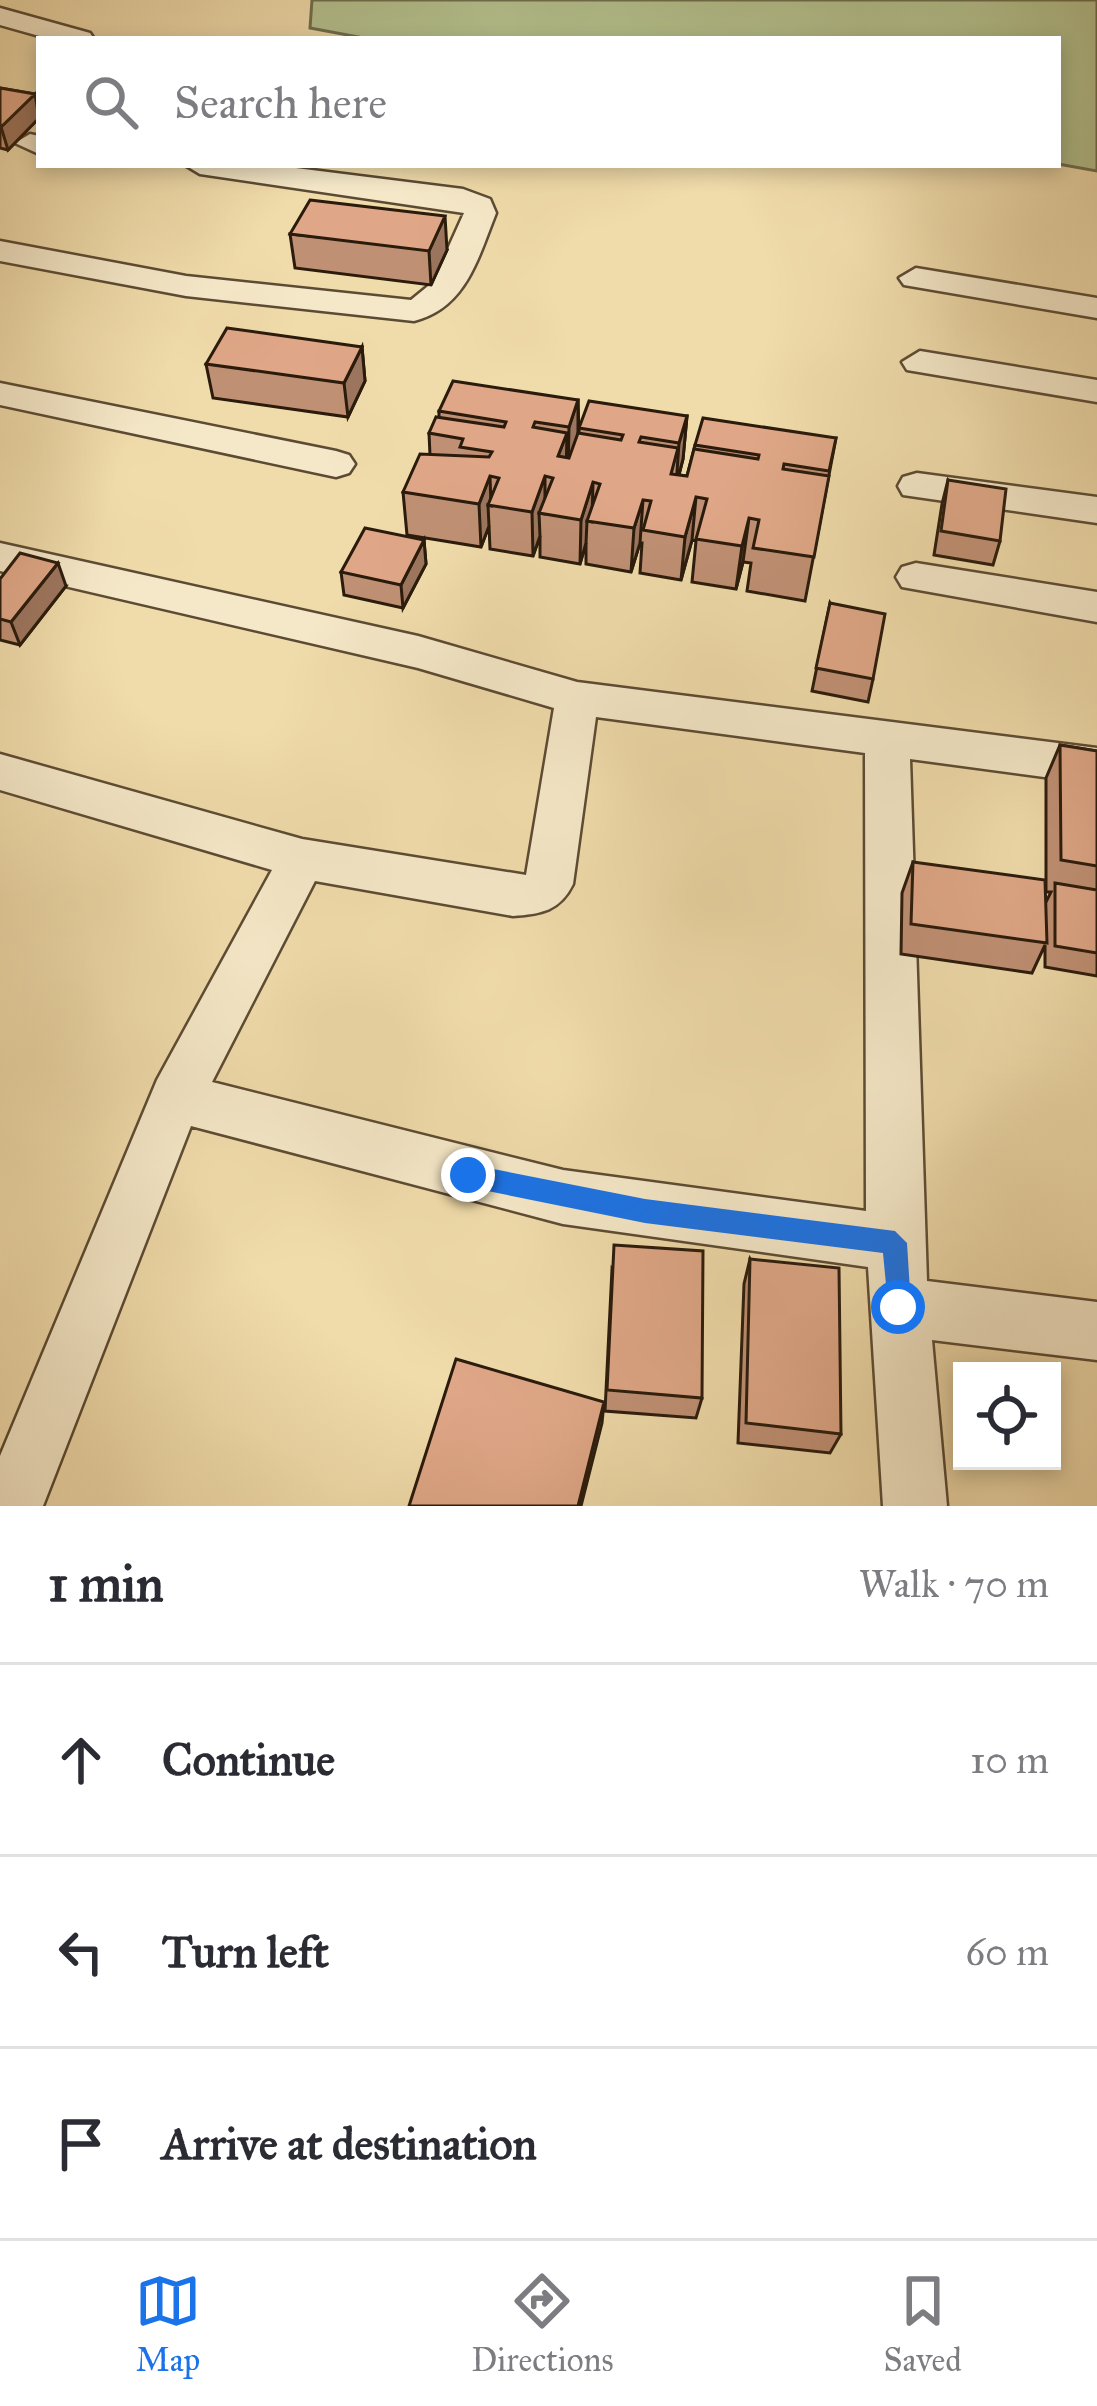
<!DOCTYPE html>
<meta charset="utf-8">
<style>
body{margin:0;font-family:"IM FELL Great Primer",serif;background:#f7f7f7;color:#2b2b33}
.controls{position:absolute;right:36px;bottom:36px;display:grid;overflow:hidden;border-radius:0px;box-shadow:0 6px 18px #0003}
.controls button{width:108px;height:108px;display:grid;place-items:center;padding:0;border:0;border-bottom:3px solid #e1e1e2;background:#fff;color:#2b2b33;font:60px sans-serif}
.stop{position:absolute;width:36px;height:36px;margin:-27px;border:9px solid #1a73e8;border-radius:50%;background:#fff}
.stop.end{background:#1a73e8;border-color:#fff;box-shadow:0 3px 12px #0008}
.list{margin:0;padding:0;list-style:none}
h2{display:flex;justify-content:space-between;align-items:center;height:156px;margin:0;padding:0 48px;font-size:51px}
h2 small{font-size:39px;font-weight:400;color:#7c7c81}
.list li{display:grid;grid-template-columns:78px 1fr auto;gap:36px;align-items:center;box-sizing:border-box;height:192px;padding:0 48px;border-top:3px solid #e1e1e2}
.list b{display:block;font-size:45px;white-space:nowrap}
.list em{font-size:39px;font-style:normal;color:#7c7c81}
.icon{flex:none;width:66px;height:66px;fill:none;stroke:currentColor;stroke-width:2;stroke-linecap:round;stroke-linejoin:round}
.map{position:relative;flex:none;width:1097px;height:1506px;overflow:hidden}
.search{position:absolute;background:#fff;box-shadow:0 6px 18px #0003;left:36px;right:36px;top:36px;height:132px;display:flex;align-items:center;gap:30px;box-sizing:border-box;padding:0 42px;border-radius:0px;color:#7c7c81;font-size:45px}
.sheet{height:732px;background:#fff}
nav{display:flex;justify-content:space-around;align-items:center;box-sizing:border-box;height:168px;border-top:3px solid #e1e1e2;background:#fff;font-size:33px;color:#7c7c81}
nav a{display:grid;justify-items:center;gap:6px}
nav .on{color:#1a73e8}
.map>svg:first-child{display:block}
.green{fill:#b3c18e;stroke:#6e6e4d;stroke-width:3}
.lines{fill:none;stroke-linecap:round;stroke-linejoin:round}
.street-casing{stroke:#5c4b34;stroke-width:5}
.street{fill:#f5e8c8;fill-rule:evenodd}
.wall{fill:#c09074;stroke:#2a1b0c;stroke-width:3}
.shaded-wall{fill:#9c755e;stroke:#2a1b0c;stroke-width:3}
.building{fill:#dfa787;stroke:#2a1b0c;stroke-width:3}
.route{fill:#1a73e8}
</style>
<div class="map">
<svg width="1097" height="1506" viewBox="0 0 1097 1506">
<rect width="100%" height="100%" fill="#f0dbaa"/>
<filter id="stains"><feTurbulence type="fractalNoise" baseFrequency=".00167" numOctaves="4"/><feColorMatrix values="0 0 0 0 .2 0 0 0 0 .09 0 0 0 0 .02 0 0 0 .5 -.17"/></filter>
<radialGradient id="worn" r=".72"><stop offset=".6" stop-color="#630" stop-opacity="0"/><stop offset="1" stop-color="#630" stop-opacity=".3"/></radialGradient>
<!-- green -->
<path class="green" d="M312 0H1097V171L1058 164V39H369L310 28Z"/>
<g class="lines">
<!-- street casing -->
<g class="street-casing">
<path id="street" d="M0 8 90 33 94 39H50L0 25Z
M30 134 39 136V154L15 143Z
M185 165H272L463 189 490 199 496 213C478 258 466 308 414 321L186 296 0 261V241L186 276 411 300 433 282 464 213 200 174Z
M916 268 1097 298V318L904 285 899 278Z
M920 351 1097 380V402L907 370 902 362Z
M0 383 336 451 349 455 355 464 349 473 336 477 0 405Z
M917 473 1097 497V523L903 495 898 486 903 477Z
M0 543 418 636 577 682 1097 748V784L910 759 927 1281 1097 1302V1360L932 1340 947 1506H883L868 1267 563 1224 191 1126 43 1506H0V1456L157 1080 272 870 0 790V754L302 839 526 875 554 708 418 668 0 571ZM596 717 865 753 866 1211 563 1170 212 1082 315 881 513 916C541 914 560 911 573 884Z
M916 563 1097 592V622L902 587 896 577 902 567Z"/>
</g>
<!-- street -->
<use href="#street" class="street"/>
</g>
<!-- wall -->
<path class="wall" d="M0 88 35 94 39 110V118L8 150 0 148Z
M290 234 447 250 431 285 295 268Z
M362 347 365 381 348 417 213 398 206 364Z
M578 400 579 433V428L687 416 683 459 679 475 687 476 695 445 836 438 805 601 747 591 751 563 743 562 736 589 692 582 696 541 692 540 681 580 640 573 642 543H640L631 572 586 564V543L580 564 540 557V536L533 556 490 549 489 526 481 547 407 535 403 492 430 455 429 433 439 417V411Z
M948 480 1000 541 993 565 934 555 942 504Z
M424 540 426 564 403 608 344 595 341 572Z
M0 579 66 586 20 645 0 640Z
M830 603 873 679 868 702 812 691Z
M1060 745 1097 751V976L1045 967V945L1032 973 901 954 902 893 913 862 1045 904 1051 892H1046V778Z
M750 1259 841 1434 830 1453 738 1443 744 1284Z
M612 1269 702 1398 696 1418 605 1411Z"/>
<!-- shaded-wall -->
<path class="shaded-wall" d="M35 94 39 118 8 150 1 127Z
M445 216 447 250 431 285 429 251Z
M362 347 365 381 348 417 344 383Z
M578 400V443L568 471 569 427Z
M687 416 683 459 676 486 679 443Z
M567 433 566 476 558 456Z
M490 476 491 506 488 505 489 526 481 547 479 504Z
M545 476V514L539 513 540 536 533 556 532 512Z
M593 482 592 522 587 521 586 543 580 564 581 520Z
M696 497 692 540 681 580 685 537Z
M643 500 640 543 631 572 634 528Z
M749 518 743 562 736 589 742 546Z
M424 540 426 564 403 608 401 585Z
M58 563 66 586 20 645 11 622Z
M604 1402 602 1423 581 1506H578Z"/>
<!-- building -->
<path class="building" d="M0 88 35 94 1 127H0Z
M310 200 445 216 429 251 290 234Z
M227 328 362 347 344 383 206 364Z
M453 381 578 400 569 427 535 422 533 427 567 433 558 456 569 458 578 433 621 440 623 435 579 428 589 401 687 416 679 443 641 437 639 442 678 448 671 474 687 476 694 449 758 459 759 455 695 445 703 418 836 438 829 471 784 464 783 469 829 476 814 557 753 548 759 520 749 518 742 546 696 539 707 499 696 497 685 537 643 530 651 501 643 500 634 528 587 521 600 484 593 482 581 520 539 513 553 478 545 476 532 512 488 505 499 478 490 476 479 504 403 492 420 454 489 457 492 452 460 447 463 439 429 433 436 417 504 427 506 422 439 411Z
M948 480 1006 489 1000 541 941 531Z
M365 528 424 540 401 585 341 572Z
M20 553 58 563 11 622 0 619V579Z
M830 603 885 614 873 679 816 668Z
M1060 745 1097 751V866L1061 860Z
M913 862 1045 880 1047 943 911 924Z
M1055 883 1097 890V953L1055 946Z
M614 1245 703 1251 702 1398 607 1390Z
M750 1259 839 1268 841 1434 746 1423Z
M456 1359 604 1402 578 1506H409Z"/>
<!-- route -->
<path class="route" d="M468 1164 645 1199 895 1231 907 1243 911 1307 907 1316H889L883 1253 645 1223 468 1187 456 1175Z"/>
<rect width="100%" height="100%" filter="url(#stains)"/>
<rect width="100%" height="100%" fill="url(#worn)"/>
</svg>
<div class="controls">
<button><svg class="icon" aria-label="locate" viewBox="0 0 24 24"><circle cx="12" cy="12" r="6"/><path d="M12 2v4M12 18v4M2 12h4M18 12h4"/></svg></button>
</div>
<div class="stop" style="left:898px;top:1307px"></div>
<div class="stop end" style="left:468px;top:1175px"></div>
<div class="search"><svg class="icon" aria-label="search" viewBox="0 0 24 24"><circle cx="10" cy="10" r="6"/><path d="M15 15l6 6"/></svg>Search here</div>
</div>
<section class="sheet">
<h2>1 min<small>Walk · 70 m</small></h2>
<ul class="list">
<li><svg class="icon" aria-label="ahead" viewBox="0 0 24 24"><path d="M12 20V5M6 11l6-6 6 6"/></svg><div><b>Continue</b></div><em>10 m</em></li>
<li><svg class="icon" aria-label="left" viewBox="0 0 24 24"><path d="M17 20v-9H6M10 6l-5 5 5 5"/></svg><div><b>Turn left</b></div><em>60 m</em></li>
<li><svg class="icon" aria-label="arrive" viewBox="0 0 24 24"><path d="M6 21V4h12l-3 4 3 4H6"/></svg><div><b>Arrive at destination</b></div></li>
</ul>
</section>
<nav>
<a class="on"><svg class="icon" aria-label="map" viewBox="0 0 24 24"><path d="M3 6l6-2 6 2 6-2v14l-6 2-6-2-6 2zM9 4v14M15 6v14"/></svg>Map</a>
<a><svg class="icon" aria-label="directions" viewBox="0 0 24 24"><path d="M12 3l9 9-9 9-9-9zM9 14v-3h6M13 9l2 2-2 2"/></svg>Directions</a>
<a><svg class="icon" aria-label="saved" viewBox="0 0 24 24"><path d="M7 4h10v16l-5-4-5 4z"/></svg>Saved</a>
</nav>
